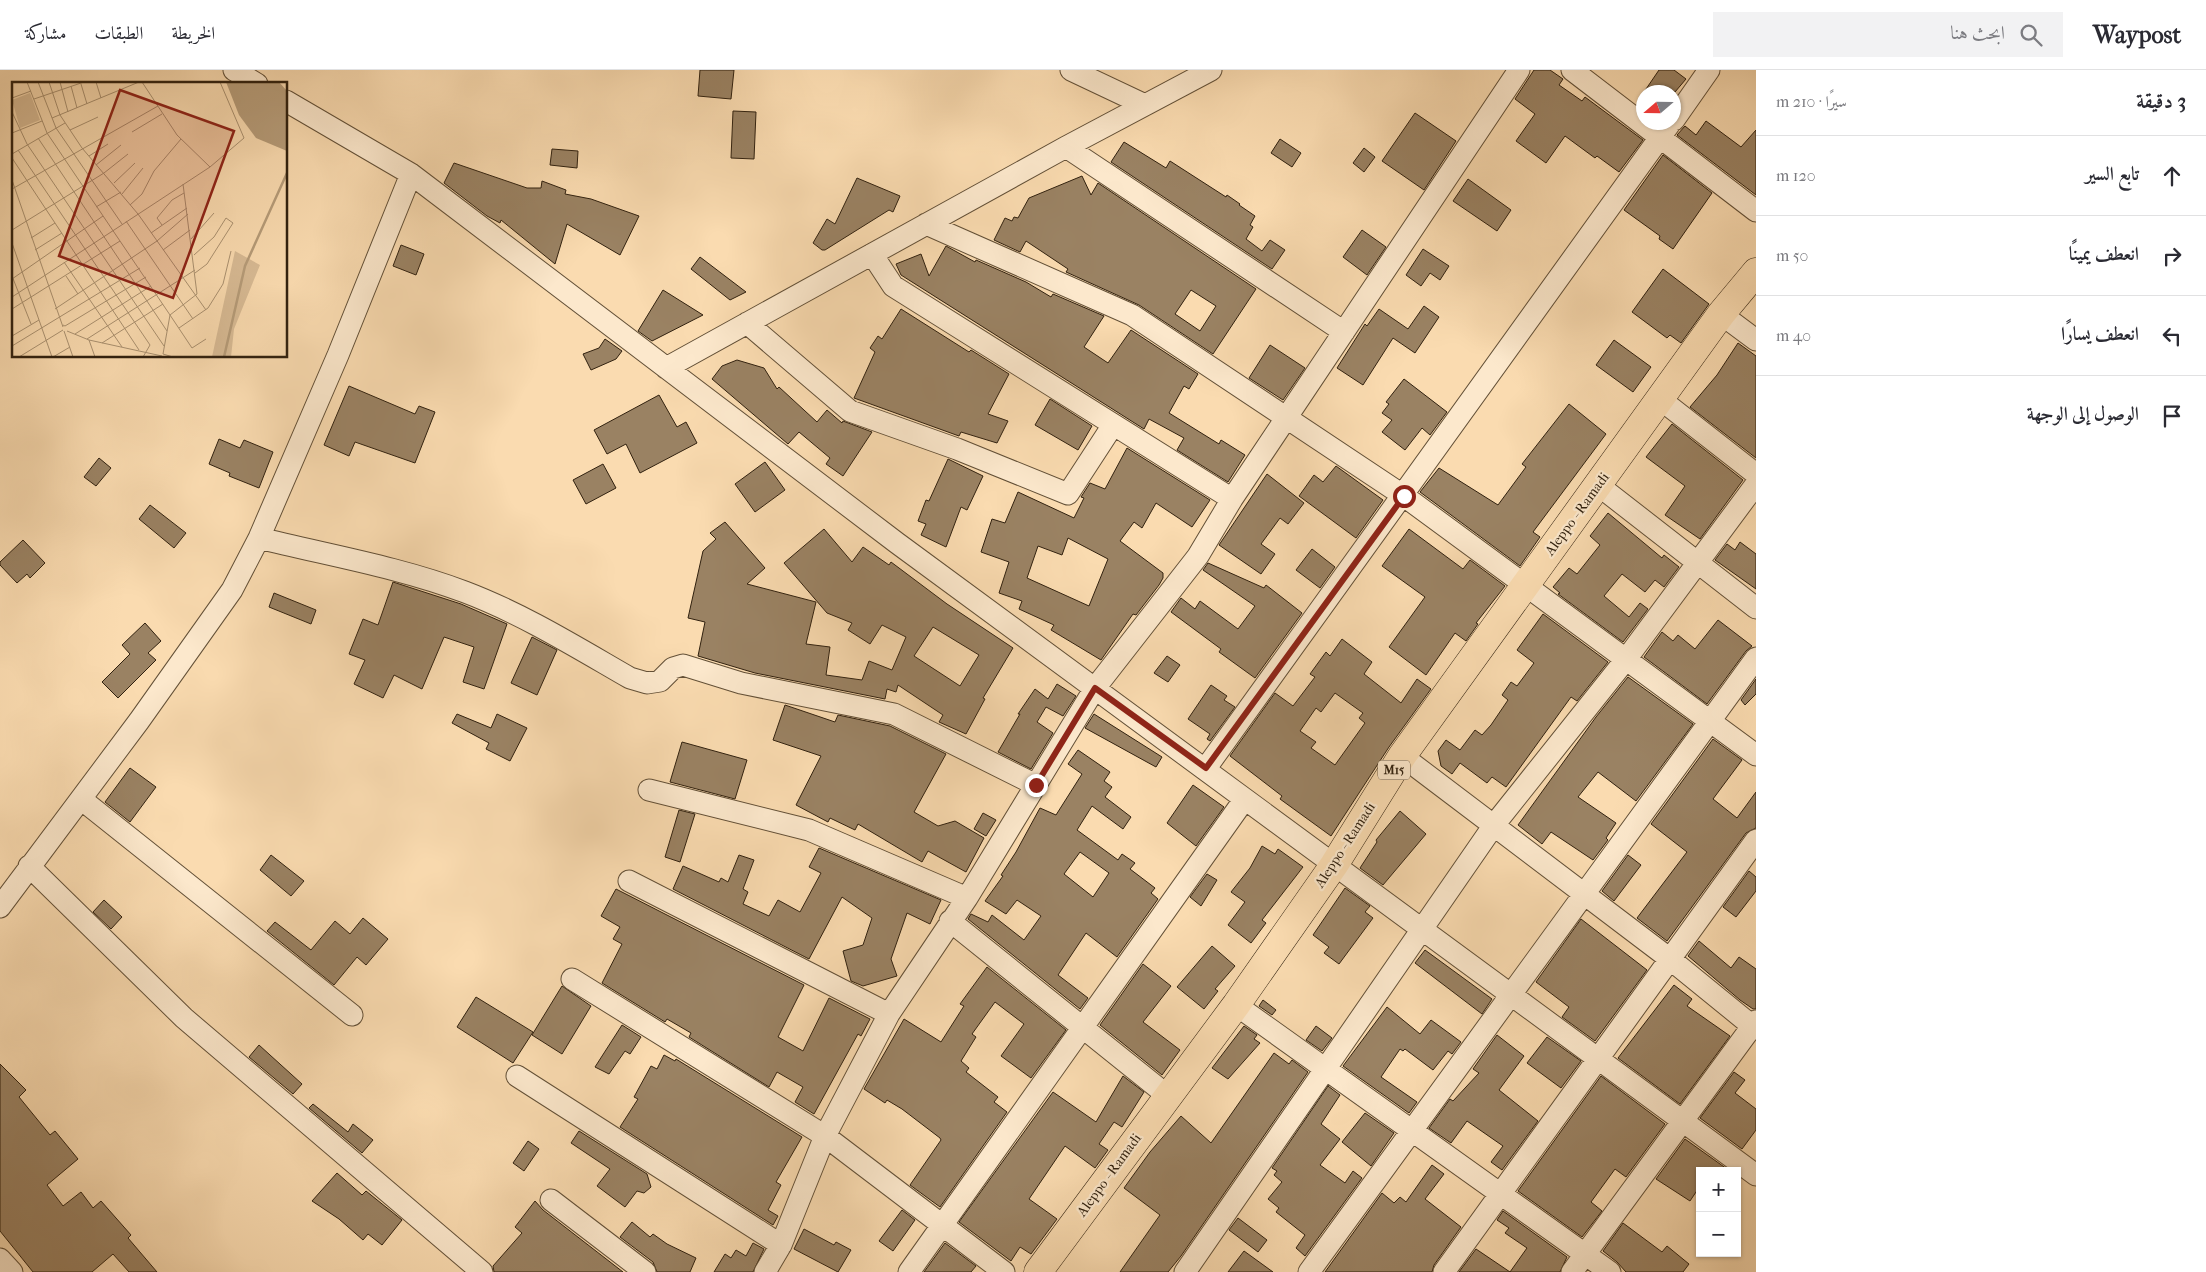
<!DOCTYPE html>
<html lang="ar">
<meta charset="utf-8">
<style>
body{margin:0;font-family:"IM FELL French Canon",Amiri,serif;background:#f2f2f3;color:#2b2b33;direction:rtl}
.controls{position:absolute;right:15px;bottom:15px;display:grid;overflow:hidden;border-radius:0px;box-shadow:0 1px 4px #0004}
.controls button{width:45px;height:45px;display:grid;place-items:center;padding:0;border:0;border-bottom:1px solid #e1e1e2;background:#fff;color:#2b2b33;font:25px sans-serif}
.compass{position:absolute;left:1636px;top:15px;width:45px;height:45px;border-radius:50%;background:#fff;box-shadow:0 1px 4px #0004;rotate:250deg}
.stop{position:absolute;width:15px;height:15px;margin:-11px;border:4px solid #8f2418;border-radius:50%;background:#fff}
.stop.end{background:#8f2418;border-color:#fff;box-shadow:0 1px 5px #0008}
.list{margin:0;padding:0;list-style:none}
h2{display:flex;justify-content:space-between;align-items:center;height:65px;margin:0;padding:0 20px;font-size:21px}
h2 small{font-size:16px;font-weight:400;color:#7c7c81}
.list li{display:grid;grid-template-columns:32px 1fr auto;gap:15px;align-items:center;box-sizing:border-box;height:80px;padding:0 20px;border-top:1px solid #e1e1e2}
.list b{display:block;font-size:19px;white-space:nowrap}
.list em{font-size:16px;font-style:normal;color:#7c7c81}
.icon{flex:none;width:28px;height:28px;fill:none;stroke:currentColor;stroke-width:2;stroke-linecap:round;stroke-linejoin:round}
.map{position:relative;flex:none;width:1756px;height:1202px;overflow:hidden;direction:ltr}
header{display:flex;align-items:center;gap:30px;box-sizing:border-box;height:70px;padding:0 25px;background:#fff;border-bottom:1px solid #e1e1e2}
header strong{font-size:24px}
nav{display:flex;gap:28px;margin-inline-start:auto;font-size:18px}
.search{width:350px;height:45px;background:#f2f2f3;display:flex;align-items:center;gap:12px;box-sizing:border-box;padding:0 18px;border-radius:0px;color:#7c7c81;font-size:19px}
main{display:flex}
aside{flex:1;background:#fff}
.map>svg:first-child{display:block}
.building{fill:#9a8263;stroke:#31210f;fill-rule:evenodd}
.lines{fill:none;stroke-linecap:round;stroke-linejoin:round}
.street-casing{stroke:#635037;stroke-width:23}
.highway-casing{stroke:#31210f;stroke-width:29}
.street{stroke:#fce8cc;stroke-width:21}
.highway{stroke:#fadbb0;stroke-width:28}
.route{stroke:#8f2418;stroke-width:6}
.labels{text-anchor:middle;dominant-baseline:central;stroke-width:4.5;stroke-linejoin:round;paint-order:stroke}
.shield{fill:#fce8cc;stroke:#6e5d48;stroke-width:1}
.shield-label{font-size:12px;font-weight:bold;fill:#31210f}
.street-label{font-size:14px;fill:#31210f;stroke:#fce8cc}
.inset-river{fill:none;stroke:#b69c79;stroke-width:2.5}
.inset-road{fill:none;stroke:#aa9170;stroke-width:1}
.view{fill:#8f2418;fill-opacity:0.15;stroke:#8f2418;stroke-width:2.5}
.inset-edge{fill:none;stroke:#31210f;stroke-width:2.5}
</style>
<header>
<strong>Waypost</strong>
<div class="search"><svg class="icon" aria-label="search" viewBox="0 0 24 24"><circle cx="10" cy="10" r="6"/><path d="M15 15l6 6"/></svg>ابحث هنا</div>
<nav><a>الخريطة</a><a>الطبقات</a><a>مشاركة</a></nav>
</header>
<main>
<aside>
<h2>3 دقيقة<small>سيرًا · 210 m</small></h2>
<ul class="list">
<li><svg class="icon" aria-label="ahead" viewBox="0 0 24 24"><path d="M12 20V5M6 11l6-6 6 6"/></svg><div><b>تابع السير</b></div><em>120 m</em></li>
<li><svg class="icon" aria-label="right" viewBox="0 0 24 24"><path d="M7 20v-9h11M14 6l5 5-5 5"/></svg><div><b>انعطف يمينًا</b></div><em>50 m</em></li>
<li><svg class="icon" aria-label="left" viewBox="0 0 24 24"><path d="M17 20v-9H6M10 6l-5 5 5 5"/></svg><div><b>انعطف يسارًا</b></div><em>40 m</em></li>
<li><svg class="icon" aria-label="arrive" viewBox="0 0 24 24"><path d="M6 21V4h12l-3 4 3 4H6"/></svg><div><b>الوصول إلى الوجهة</b></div></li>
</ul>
</aside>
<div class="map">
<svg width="1756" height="1202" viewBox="0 0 1756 1202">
<rect width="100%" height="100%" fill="#fadbb0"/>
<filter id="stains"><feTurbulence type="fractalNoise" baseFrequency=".004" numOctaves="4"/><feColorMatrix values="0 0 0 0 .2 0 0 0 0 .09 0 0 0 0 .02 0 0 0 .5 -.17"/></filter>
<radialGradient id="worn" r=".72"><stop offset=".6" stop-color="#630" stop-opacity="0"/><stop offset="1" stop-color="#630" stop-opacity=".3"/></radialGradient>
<!-- building -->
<path class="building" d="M700 0H734L731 29 698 26Z
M1534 0H1550L1563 9 1559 15 1582 31 1585 27 1643 70 1619 102 1597 86 1595 88 1565 66 1546 93 1516 71 1535 44 1515 29Z
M1659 0H1674L1686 9 1675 22H1644Z
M733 41 756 42 754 89 731 88Z
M1415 43 1456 71 1424 120 1382 91Z
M1706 51 1741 77 1756 60V125L1677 65 1685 56 1696 65Z
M1280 69 1301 83 1292 97 1271 83Z
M1124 72 1166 98 1170 91 1226 127 1227 125 1240 134 1239 135 1255 146 1250 155 1253 157 1246 169 1262 181 1270 170 1285 180 1272 199 1111 92Z
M1364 78 1375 87 1364 102 1353 93Z
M552 79 578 81 577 98 550 95Z
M1663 85 1712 123 1673 179 1659 169 1660 166 1624 140Z
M454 93 527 118H541L542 111 566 120 565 124 591 129 639 146 620 185 567 154 555 194 501 150 500 153 487 146 444 113Z
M1082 106 1091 125 1098 113 1256 219 1213 284 1139 235 1066 202 1068 199 1026 171 1020 182 994 170 1005 148 1012 151 1014 147 1018 148 1029 128ZM1191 220 1216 236 1200 261 1175 244Z
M857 108 900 126 893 142 889 140 825 180H822L813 173 827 149 835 154Z
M1468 109 1511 140 1497 161 1453 131Z
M1362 160 1386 177 1367 205 1343 187Z
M401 175 424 184 416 205 393 196Z
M946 176 975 192 976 190 1026 212 1051 227 1053 224 1104 246 1084 277 1108 293 1131 260 1198 304 1189 319 1184 316 1169 343 1219 374 1221 370 1245 385 1228 412 1177 380 1184 368 1149 349 1144 359 901 205 896 194 921 184 929 206Z
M1423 179 1449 196 1440 210 1430 203 1421 216 1406 205Z
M700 187 746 222 730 230 691 199Z
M1663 199 1709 234 1681 273 1670 265 1667 268 1632 242Z
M663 220 703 245 652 271 638 261Z
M1424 236 1439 247 1415 283 1393 268 1363 315 1337 298 1365 254 1367 256 1379 239 1408 259Z
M901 239 969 282 971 280 1009 304 988 344 1008 351 997 373 961 362 959 366 854 328 875 282 870 278 878 266 882 269Z
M605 269 622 281 616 289 591 300 583 284 599 278Z
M1614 270 1651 297 1633 322 1596 295Z
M1738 273 1756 286V388L1690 337 1717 305Z
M1270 275 1305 298 1283 330 1249 308Z
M737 290 764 298 777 319 779 317 817 352 827 340 842 353 843 351 872 362 843 406 826 394 830 388 799 362 788 374 712 309 722 296Z
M1404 309 1447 342 1430 365 1422 358 1405 380 1382 362 1392 350 1382 343 1389 334 1386 332Z
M349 316 415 344 419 336 435 342 415 393 355 372 349 386 324 375Z
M659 325 677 357 686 352 697 373 640 403 626 374 607 384 594 360Z
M1050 329 1092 356 1078 380 1035 355Z
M1569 334 1606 364 1533 462 1540 467 1520 496 1420 422 1439 398 1498 435 1526 397 1522 394Z
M1672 354 1743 410 1700 469 1665 445 1685 416 1646 387Z
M219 369 240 378 244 370 273 382 259 418 229 406 230 403 209 394Z
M1127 378 1210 430 1192 457 1156 433 1142 458 1134 452 1120 471 1163 503V508L1159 515 1136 545 1133 544 1101 590 1051 560 1054 555 1019 539 1022 531 999 523 1009 492 981 482 992 449 1005 453 1018 422 1074 448 1084 428 1081 427 1090 413 1105 419ZM1068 468 1108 489 1089 536 1027 508 1038 476 1062 485Z
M99 388 111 398 96 416 84 407Z
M948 389 983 406 967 440 961 437 946 477 921 465 926 454 918 451 926 430 929 431Z
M765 392 785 420 755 442 735 414Z
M603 394 616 418 586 434 573 410Z
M1336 396 1383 430 1356 468 1299 426 1314 405 1323 412Z
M1267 404 1304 433 1288 454 1280 448 1261 474 1275 484 1261 504 1219 475Z
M150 435 186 463 174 478 139 449Z
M1608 443 1662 488 1664 485 1679 497 1664 517 1655 510 1645 522 1622 504 1604 526 1629 547 1640 533 1648 539 1623 572 1558 524 1560 523 1553 517 1569 498 1577 504 1600 475 1590 466Z
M725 452 765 498 747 514 816 532 806 574 830 577 826 605 862 610 869 591 892 600 906 567 882 555 870 574 848 560 852 553 827 543 784 493 824 459 852 492 863 477 889 495 891 492 947 534 1013 578 983 628 985 629 966 664 939 652 943 645 898 615 896 622 887 619 885 629 755 603 698 586 705 552 688 548 703 481 716 469 710 463ZM933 557 979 585 960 616 914 586Z
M1409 459 1463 499 1470 490 1505 516 1476 553 1478 554 1466 571 1455 563 1426 605 1389 577 1425 527 1382 496Z
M23 470 45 493 30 508 27 504 17 513 0 495V492Z
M1740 472 1756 484V519L1715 490 1727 474 1735 480Z
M1312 479 1335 497 1320 518 1296 500Z
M1208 493 1264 518 1266 515 1302 543 1255 608 1219 582 1221 579 1171 542 1181 528 1195 539 1200 531 1238 559 1255 536 1203 500Z
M393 512 461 534 507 554 484 619 463 612 474 577 444 567 422 619 394 605 383 628 354 614 365 590 349 584 363 549 378 555Z
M274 523 316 540 311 554 269 537Z
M1543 544 1608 592 1577 631 1571 627 1506 717 1492 707 1487 713 1460 693 1452 704 1441 696 1438 681 1446 670 1460 680 1475 660 1482 665 1491 655 1508 630 1502 625 1511 612 1517 616 1534 593 1517 580Z
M1718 550 1752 576 1746 581 1707 634 1644 587 1662 562 1673 571 1678 565 1695 579Z
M145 553 161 571 148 583 156 590 118 628 102 612 130 584 122 575Z
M532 567 557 580 537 625 511 613Z
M1342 569 1372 592 1364 604 1401 633 1417 609 1431 619 1389 677 1331 766 1280 729 1282 726 1230 686 1275 623 1293 636 1315 607 1310 604 1326 582 1330 586ZM1335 623 1363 643 1359 648 1365 653 1335 695 1311 678 1316 672 1300 661 1316 638 1321 642Z
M1167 586 1180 595 1168 612 1154 603Z
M1628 607 1693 654 1636 731 1598 702 1578 727 1616 753 1606 768 1608 770 1593 790 1551 762 1542 774 1518 755 1596 647Z
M1756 609V624L1745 635 1741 630Z
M1057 614 1076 626 1063 646 1046 637 1037 652 1053 663 1031 699 998 682 1020 644H1018L1035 619 1048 629Z
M1211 615 1227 626 1224 630 1235 637 1210 671 1207 669 1210 664 1188 649Z
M785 635 835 652 838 645 890 656 946 684 914 742 938 756 955 751 984 768 966 802 928 781 922 792 858 754 855 760 830 748 828 752 796 735 821 686 773 670Z
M457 644 491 658 497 644 527 658 510 691 486 679 489 673 452 653Z
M1094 644 1162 687 1156 697 1085 658Z
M1713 669 1742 690 1713 729 1737 748 1756 722V758L1746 763 1667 871 1637 848 1687 782 1651 754Z
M682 672 747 690 735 729 670 712Z
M1078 680 1110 702 1104 711 1112 717 1105 727 1131 747 1123 759 1092 736 1077 760 1118 790 1122 784 1135 793 1130 799 1155 818 1151 823 1158 829 1117 887 1086 863 1058 905 1088 928 1080 939 968 849 971 844 988 852 992 845 1024 870 1041 846 1017 830 1006 844 985 831 1003 806 1001 805 1016 782 1040 738 1056 745 1082 704 1068 694ZM1080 782 1109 803 1093 827 1064 804Z
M130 698 156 717 130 752 105 732Z
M1193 715 1224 737 1196 776 1167 753Z
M679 740 695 744 680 792 665 787Z
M1400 741 1426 764 1383 815 1360 798 1377 772 1376 770Z
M983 743 996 750 986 766 974 759Z
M1262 776 1275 784 1278 779 1303 797 1262 850 1266 853 1251 873 1228 855 1245 832 1231 822 1250 798Z
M819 778 941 830 930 854 907 843 891 889 897 906 863 916 851 911 843 881 863 875 872 848 842 827 809 889 673 819 683 796 719 812 721 808 728 812 739 785 754 790 743 819 748 822 743 834 769 846 778 830 800 842 821 803 809 797Z
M271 785 304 811 291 826 260 800Z
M1628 785 1641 795 1614 831 1602 821Z
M1749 801 1756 807V821L1736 847 1723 837Z
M1207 804 1217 810 1201 836 1190 827Z
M1345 818 1370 836 1365 842 1373 848 1339 894 1324 883 1329 877 1313 865Z
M616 819 804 915 778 967 803 981 829 928 870 949 861 966 858 964 814 1044 795 1032 803 1017 777 1002 769 1017 689 967 691 963 667 949 665 952 602 913 622 874 613 869 620 857 601 846Z
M104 830 122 847 111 859 93 842Z
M363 848 388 869 366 895 357 887 334 915 267 861 275 852 311 880 335 851 350 864Z
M1581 849 1647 900 1595 971 1562 947 1569 937 1536 912Z
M1699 871 1731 898 1739 887 1756 899V939H1753L1740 930 1688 886Z
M1212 876 1235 896 1215 919 1218 921 1204 939 1177 917Z
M1425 880 1492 929 1482 944 1415 893Z
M1143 894 1171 916 1143 952 1180 980 1162 1005 1100 955Z
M987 897 1066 960 1031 1008 1001 986 1024 954 995 932 972 964 976 967 961 991 969 998 966 1002 998 1027 994 1032 1007 1042 940 1137 910 1115 941 1070 940 1068 902 1039 887 1030 885 1033 864 1019 904 949 941 972 964 936 960 934Z
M1674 915 1692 929 1687 936 1730 966 1680 1034 1618 988Z
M562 916 591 936 562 984 532 965Z
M476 927 533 962 513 993 457 957Z
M1263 930 1276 940 1272 945 1259 936Z
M1387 937 1420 964 1431 950 1461 972 1452 984 1448 981 1433 1000 1405 979 1403 981 1400 979 1381 1007 1417 1032 1409 1043 1343 996Z
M622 955 641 967 630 984 625 981 609 1004 595 997Z
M1244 956 1257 965 1254 969 1260 973 1228 1009 1212 998Z
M1316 956 1332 968 1322 981 1306 970Z
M1497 965 1524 986 1499 1020 1538 1051 1502 1100 1491 1092 1503 1076 1467 1051 1451 1073 1429 1058 1450 1029 1453 1031 1479 1003 1473 999Z
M1547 967 1581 991 1561 1018 1527 993Z
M259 975 302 1014 293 1024 249 987Z
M1274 983 1289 994 1292 990 1308 1002 1181 1186 1168 1202H1120L1160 1145 1124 1118 1150 1082 1181 1046 1211 1073Z
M664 985 675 991 676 989 802 1067 776 1112 781 1115 768 1140 778 1146 773 1155 620 1057 638 1029 634 1027 651 996 657 999Z
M0 994 26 1020 19 1027 50 1065 55 1061 78 1089 47 1115 63 1136 81 1122 93 1138 101 1131 131 1165 128 1168 157 1202H129L113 1184 92 1202H33L0 1161Z
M1734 1002 1745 1010 1735 1023 1756 1039V1060L1742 1079 1700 1048Z
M1123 1006 1144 1022 1122 1057 1114 1052 1099 1074 1108 1080 1095 1098 1065 1076 1029 1129 1057 1149 1031 1184 1020 1177 1011 1191 959 1152 1053 1022 1096 1052Z
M1601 1006 1665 1054 1626 1107 1615 1099 1591 1132 1602 1141 1582 1167 1518 1121Z
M1328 1016 1340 1025 1321 1054 1340 1069 1320 1095 1345 1113 1353 1101 1362 1108 1305 1186 1296 1178 1305 1165 1276 1142 1279 1138 1268 1129 1282 1112 1274 1105 1277 1101 1272 1098Z
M313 1034 348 1062 353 1054 373 1070 362 1083 309 1038Z
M1365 1043 1394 1063 1371 1096 1342 1072Z
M579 1061 647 1104 651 1117 644 1123 637 1121 625 1137 597 1116 610 1099 571 1073Z
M1685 1069 1727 1099 1725 1101H1700V1116L1690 1131 1656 1109Z
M528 1071 539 1079 524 1101 513 1093Z
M1432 1095 1444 1104 1425 1129 1461 1157 1434 1195 1432 1202H1325L1382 1123 1394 1133 1400 1127 1406 1132Z
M337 1103 362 1125 366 1121 402 1150 382 1175 368 1164 363 1170 339 1149 312 1131Z
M535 1131 543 1140 623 1202H494L493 1196 522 1163 515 1157Z
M902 1140 915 1150 893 1181 879 1171Z
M1503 1141 1567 1187 1560 1202H1459L1476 1179 1510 1202 1527 1178 1505 1163 1509 1158 1497 1150Z
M1238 1148 1267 1170 1258 1182 1229 1160Z
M632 1152 650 1167 653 1164 667 1174 696 1188 690 1202H657L653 1192 620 1167Z
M1623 1153 1662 1182 1667 1176 1689 1194 1683 1202H1626L1617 1192 1603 1181Z
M804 1159 834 1175 836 1172 851 1180 838 1202 794 1179Z
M753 1173 764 1179 753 1202H714L725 1184 731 1188 736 1180 746 1186Z
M945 1173 976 1196 971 1202H924Z
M1244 1181 1273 1202H1228Z"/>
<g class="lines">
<!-- street casing -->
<g class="street-casing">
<path id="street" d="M234 0 257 14
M1071 0 1145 35
M1572 0 1756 141
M286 31 411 104 897 473 1756 1105
M1674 50 1709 0
M1066 77 1344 262
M926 154 1132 245 1404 426 1756 685
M872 184 893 216 1232 429
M1721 244 1756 270
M747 253 850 341 957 379 1068 424 1113 355
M666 298 1066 77 1211 0
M1660 329 1756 404
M1598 415 1756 538
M259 468C327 485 399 497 465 522 523 544 576 577 630 608L647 613 660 611 673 598 683 595 741 613 894 644 1036 715
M1402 686 1670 889 1756 959
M1206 698 1671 52
M649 720 809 760 967 828
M81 729 352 945
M29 796 184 948 482 1202
M629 811 889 944
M0 837 139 651 232 520 259 468 338 285 411 104
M950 851 1168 1026
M572 909 825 1066 1004 1202
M1236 935 1610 1202
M517 1006 781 1175
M551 1130 645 1202
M0 1189 12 1202
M765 1202 781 1175 825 1066 889 944 967 828 1095 618 1198 486 1232 429 1519 0
M909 1202 1244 730
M1185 1202 1494 755 1627 588 1756 414
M1309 1202 1756 588
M1444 1202 1756 770
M1572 1202 1756 951"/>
</g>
<!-- highway casing -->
<g class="highway-casing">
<path id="highway" d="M1038 1202 1236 935 1334 795 1402 686 1721 244 1756 202"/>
</g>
<!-- street -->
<use href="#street" class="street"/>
<!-- highway -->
<use href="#highway" class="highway"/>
</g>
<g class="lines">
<!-- route -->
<path class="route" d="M1036 715 1095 618 1206 698 1404 426"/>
</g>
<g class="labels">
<!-- shield labels -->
<rect class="shield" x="1378" y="690.5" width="32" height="19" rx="4"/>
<g class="shield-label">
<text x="1394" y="700">M15</text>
</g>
<!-- street labels -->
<g class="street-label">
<text transform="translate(1577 444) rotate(-54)">Aleppo - Ramadi</text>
<text transform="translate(1345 775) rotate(-57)">Aleppo - Ramadi</text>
<text transform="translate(1109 1105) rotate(-54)">Aleppo - Ramadi</text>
</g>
</g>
<!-- overview -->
<g transform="translate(12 12)">
<rect width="275" height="275" fill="#fadbb0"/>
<path d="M18 11 28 38 8 46 0 18ZM223 169 248 183 222 247 219 275H200Z" fill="#d8bb95"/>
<path d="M214 0H267L275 9V69L244 56 227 33Z" fill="#b69c79"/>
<path class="inset-river" d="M212 275 233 184 275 91"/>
<path class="inset-road" d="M15 0 35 51 158 233 151 272 161 275M26 0 44 46 110 142M37 0 48 33 70 66 126 132 194 228M48 0 56 30M84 0 89 16M130 0 165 53 198 85M69 2 75 22M59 4 65 26M0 16 19 9M22 17 72 0M0 30 15 62 152 264M40 36 127 0M58 48 86 35M120 50 150 32M0 51 30 39M26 56 155 249M6 68 138 263 131 275M0 72 53 41M77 74 96 62M0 76 127 268M84 83 109 63M0 98 51 245M102 101 123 81M171 102 185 212 158 233 180 266 194 257M0 107 146 24M110 112 131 86M118 123 130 112 142 89 169 57M84 125 109 110M114 139 181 237M150 143 145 136 160 118 172 111M0 148 92 91 116 72M139 151 175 126M19 156 43 141M179 157 202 131M0 161 40 275M23 168 50 151M151 168 178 148M182 173 202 155 214 136 221 141 195 182 183 191M52 180 110 265M0 194 19 242M54 194 66 212M0 197 91 134M0 215 198 85 232 56 208 0M0 227 108 159M43 227 145 159 176 132M51 243 53 244 134 195M167 246 196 226 211 202 219 169M52 249 61 275M55 249 77 258 150 274M63 252 139 204M0 254 27 238M75 257 183 188M77 258 83 275M90 261 151 222M0 264 128 186M7 275 51 248M41 275 58 265"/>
<path class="view" d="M108 8 222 49 161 216 47 174Z"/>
<rect width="275" height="275" class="inset-edge"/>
</g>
<rect width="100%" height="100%" filter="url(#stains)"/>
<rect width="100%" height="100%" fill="url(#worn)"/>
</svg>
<div class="controls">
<button>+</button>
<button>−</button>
</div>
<svg class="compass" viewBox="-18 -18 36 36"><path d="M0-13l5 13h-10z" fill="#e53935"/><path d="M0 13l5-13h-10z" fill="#7c7c81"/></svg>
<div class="stop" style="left:1404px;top:426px"></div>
<div class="stop end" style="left:1036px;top:715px"></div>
</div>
</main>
